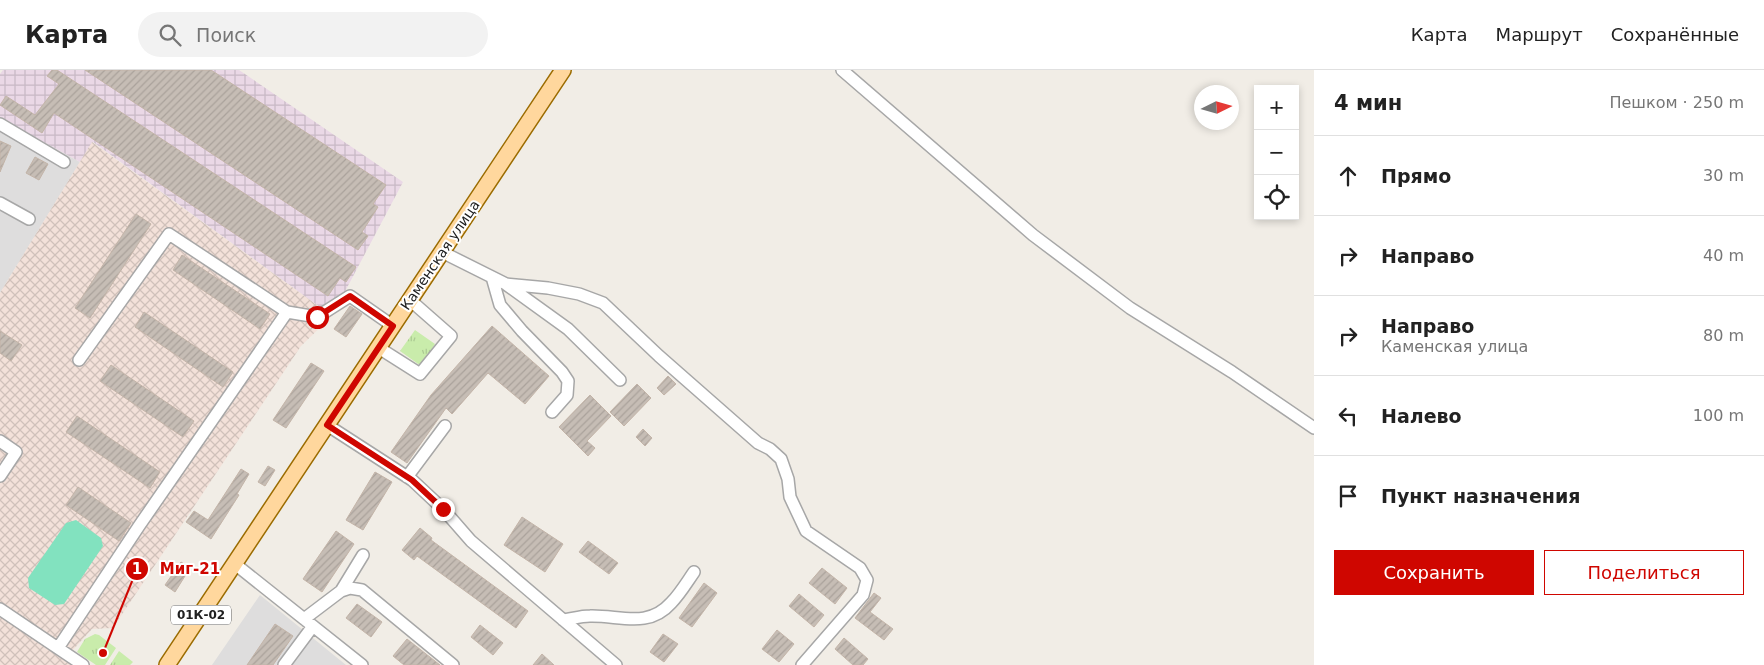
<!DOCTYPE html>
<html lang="ru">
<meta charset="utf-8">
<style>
body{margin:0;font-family:"DejaVu Sans",sans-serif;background:#f2f2f2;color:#222}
.controls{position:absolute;right:15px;top:15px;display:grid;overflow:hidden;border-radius:0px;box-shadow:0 2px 8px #0003}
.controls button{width:45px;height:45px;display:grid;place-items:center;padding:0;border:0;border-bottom:1px solid #e0e0e0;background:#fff;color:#222;font:25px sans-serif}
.compass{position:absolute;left:1194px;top:15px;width:45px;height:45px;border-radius:50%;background:#fff;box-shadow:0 2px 8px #0003;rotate:85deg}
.stop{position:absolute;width:15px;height:15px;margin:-11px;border:4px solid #cf0600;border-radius:50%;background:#fff}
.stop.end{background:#cf0600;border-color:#fff;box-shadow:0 1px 5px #0008}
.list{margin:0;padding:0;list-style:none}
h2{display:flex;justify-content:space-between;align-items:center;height:65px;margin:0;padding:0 20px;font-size:21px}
h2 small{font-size:16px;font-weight:400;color:#767676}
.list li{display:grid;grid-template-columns:32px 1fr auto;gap:15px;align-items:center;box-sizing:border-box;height:80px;padding:0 20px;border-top:1px solid #e0e0e0}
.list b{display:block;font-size:19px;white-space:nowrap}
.list p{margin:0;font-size:16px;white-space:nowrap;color:#767676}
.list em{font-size:16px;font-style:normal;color:#767676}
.actions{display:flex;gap:10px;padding:15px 20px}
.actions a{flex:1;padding:11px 0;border:1px solid #cf0600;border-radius:0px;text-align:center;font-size:18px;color:#cf0600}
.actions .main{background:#cf0600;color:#fff}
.icon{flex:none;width:28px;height:28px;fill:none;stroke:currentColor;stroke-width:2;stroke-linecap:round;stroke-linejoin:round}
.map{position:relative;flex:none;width:1314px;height:595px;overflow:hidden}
header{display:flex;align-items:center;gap:30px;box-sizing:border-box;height:70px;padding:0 25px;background:#fff;border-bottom:1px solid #e0e0e0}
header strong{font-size:24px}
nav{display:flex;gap:28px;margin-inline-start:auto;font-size:18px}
.search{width:350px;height:45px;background:#f2f2f2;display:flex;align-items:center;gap:12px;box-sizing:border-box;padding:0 18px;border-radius:28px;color:#767676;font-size:19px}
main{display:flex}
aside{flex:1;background:#fff}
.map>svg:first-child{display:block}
.residential{fill:#dedddd}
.industrial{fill:url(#industrial-grid)}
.military{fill:url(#military-cross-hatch)}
.grass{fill:url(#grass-tufts)}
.pitch{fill:#82e2bf}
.building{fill:url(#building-hatch);stroke:#c3b4a8}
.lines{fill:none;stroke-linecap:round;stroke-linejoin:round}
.minor-casing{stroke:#a7a7a7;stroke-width:14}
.major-casing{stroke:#9b6c00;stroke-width:18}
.minor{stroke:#fff;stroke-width:11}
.major{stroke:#ffd79d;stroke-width:15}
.route{stroke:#cf0600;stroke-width:6}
.labels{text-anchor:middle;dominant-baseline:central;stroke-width:4;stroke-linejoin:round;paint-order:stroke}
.shield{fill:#fff;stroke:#636363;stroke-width:1}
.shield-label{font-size:12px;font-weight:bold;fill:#202020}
.street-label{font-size:14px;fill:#202020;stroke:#fff}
.leader{fill:none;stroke:#cf0600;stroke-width:2}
.callout-dot{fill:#cf0600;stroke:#fff;stroke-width:2}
.mark-label{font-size:15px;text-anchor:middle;font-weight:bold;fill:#fff}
.callout-label{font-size:15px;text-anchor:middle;font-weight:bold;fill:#cf0600;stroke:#fff;stroke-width:4;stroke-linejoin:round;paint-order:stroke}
</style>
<header>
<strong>Карта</strong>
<div class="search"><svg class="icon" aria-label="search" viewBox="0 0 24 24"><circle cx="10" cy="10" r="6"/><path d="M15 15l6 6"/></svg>Поиск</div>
<nav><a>Карта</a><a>Маршрут</a><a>Сохранённые</a></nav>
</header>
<main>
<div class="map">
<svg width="1314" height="595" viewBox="0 0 1314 595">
<defs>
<pattern id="industrial-grid" width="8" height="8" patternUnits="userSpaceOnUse" patternTransform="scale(1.25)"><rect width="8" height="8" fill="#ead8e6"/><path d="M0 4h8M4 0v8" fill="none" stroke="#c8b9c5"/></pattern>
<pattern id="military-cross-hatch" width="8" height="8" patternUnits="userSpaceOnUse" patternTransform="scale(1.25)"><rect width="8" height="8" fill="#f3e1d9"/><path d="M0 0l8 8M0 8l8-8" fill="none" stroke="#d0c1ba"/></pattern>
<pattern id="grass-tufts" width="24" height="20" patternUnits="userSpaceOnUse" patternTransform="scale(1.25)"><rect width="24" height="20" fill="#c9ecab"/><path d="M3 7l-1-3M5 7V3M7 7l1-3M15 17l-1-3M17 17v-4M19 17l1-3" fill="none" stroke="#acca93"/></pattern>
<pattern id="building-hatch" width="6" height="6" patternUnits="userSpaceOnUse" patternTransform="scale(1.25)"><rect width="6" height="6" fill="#c6bdb5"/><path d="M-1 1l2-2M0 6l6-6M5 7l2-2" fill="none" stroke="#aaa29b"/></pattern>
</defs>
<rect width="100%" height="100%" fill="#f1ede6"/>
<!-- residential -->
<path class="residential" d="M0 48 80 92 0 223Z
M260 525 346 595H212Z"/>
<!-- industrial -->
<path class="industrial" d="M3 0H239L403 112 332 246 93 72 80 92 0 48V4Z"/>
<!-- military -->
<path class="military" d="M92 72 332 246 301 276 113 558 92 559 73 580 67 589 72 594 71 595H0V223Z"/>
<!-- grass -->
<path class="grass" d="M415 260 435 274 421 296 400 281Z
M95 564 99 565 116 578 105 595H96L77 582 85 569Z
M119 581 133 592 130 595H110Z"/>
<!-- pitch -->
<path class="pitch" d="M76 450 101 468 103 476 64 534 55 535 29 518 28 508 66 453Z"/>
<!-- building -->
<path class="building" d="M52 0H57L356 197 346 212 340 208 328 226 54 43 42 63 0 35 6 26 35 45 59 14 47 6Z
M85 0H211L386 115 373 134 378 137 362 162 368 166 358 180Z
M0 71 11 76 0 102Z
M35 87 48 94 39 110 26 103Z
M136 144 151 154 90 248 75 238Z
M182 185 270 244 260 259 173 200Z
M350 236 362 244 346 267 334 259Z
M144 242 233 302 223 317 135 257Z
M492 256 549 306 525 334 488 303 452 344 446 338 407 393 391 382 431 325Z
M0 261 22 275 11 291 0 283Z
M311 293 324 301 286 358 273 350Z
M111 295 194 351 183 367 100 311Z
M668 306 676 314 664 325 657 318Z
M637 314 651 328 624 356 610 342Z
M590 325 611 346 587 371 595 378 588 386 559 357Z
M77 346 160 402 150 418 66 362Z
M643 359 652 368 645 376 636 367Z
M268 396 275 400 265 416 258 412Z
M241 399 249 404 237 424 239 425 211 469 186 452 194 441 208 450Z
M375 402 392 412 363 460 346 450Z
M78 417 131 453 119 471 66 435Z
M522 447 563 474 545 502 504 475Z
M420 458 432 468 431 470 528 541 516 558 417 486 414 490 402 480Z
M336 461 354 474 322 522 303 509Z
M588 471 618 493 609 504 579 482Z
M181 492 190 498 175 522 165 515Z
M822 498 847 518 835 534 809 513Z
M704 513 717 523 692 557 679 548Z
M874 523 881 528 870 542 893 559 884 570 855 548Z
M799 524 824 545 814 557 789 536Z
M357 534 382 552 371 567 346 548Z
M275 554 293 566 273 595H247Z
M480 555 503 573 493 585 471 567Z
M777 560 794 574 779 592 762 579Z
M663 564 678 574 664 592 650 582Z
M844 568 868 589 863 595H853L835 579Z
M407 569 440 595H404L393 586Z
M542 584 554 595H533Z"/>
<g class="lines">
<!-- minor casing -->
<g class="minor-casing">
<path id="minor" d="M842 0 1033 165 1130 238 1232 302 1314 358
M0 54 64 92
M0 133 29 149
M442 182 506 214 548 218 579 224 603 233 659 286 758 373 770 379 781 389 788 409 790 427 806 461 860 498 867 510 863 525 802 595
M492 207 500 235 522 261 562 302 568 311 567 325 552 342
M507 215 568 259 620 310
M379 278 420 304 451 266 410 230
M79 290 169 164 287 242
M327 355 412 410 443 439 471 471 616 595
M0 371 16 382 0 406
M407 407 445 356
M235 494 362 595
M341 521 363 485
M0 539 83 595
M304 549 341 521 350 518 362 520 453 595
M563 550C571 549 581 546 590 546 619 545 648 559 671 533 680 524 687 512 694 502
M58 578 139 456 287 242 317 247 350 226 393 256
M284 595 313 556"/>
</g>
<!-- major casing -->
<g class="major-casing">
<path id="major" d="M167 595 563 0"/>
</g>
<!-- minor -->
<use href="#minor" class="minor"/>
<!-- major -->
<use href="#major" class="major"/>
</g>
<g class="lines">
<!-- route -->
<path class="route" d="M317 247 350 226 393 256 327 355 412 410 443 439"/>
</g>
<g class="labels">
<!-- shield labels -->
<rect class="shield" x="171" y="535.5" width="60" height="19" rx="4"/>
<g class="shield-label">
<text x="201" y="545">01К-02</text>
</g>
<!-- street labels -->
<g class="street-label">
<text transform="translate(440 185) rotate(-56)">Каменская улица</text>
</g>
</g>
<!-- callouts -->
<path class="leader" d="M103 583L137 499"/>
<g class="callout-dot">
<circle cx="103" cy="583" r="5"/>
<circle cx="137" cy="499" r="12"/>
</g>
<g class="mark-label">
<text x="137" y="504">1</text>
</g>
<g class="callout-label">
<text x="190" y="504">Миг-21</text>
</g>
</svg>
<div class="controls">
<button>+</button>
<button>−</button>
<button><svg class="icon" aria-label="locate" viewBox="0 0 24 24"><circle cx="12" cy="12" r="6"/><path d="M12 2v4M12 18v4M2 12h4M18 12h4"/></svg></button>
</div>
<svg class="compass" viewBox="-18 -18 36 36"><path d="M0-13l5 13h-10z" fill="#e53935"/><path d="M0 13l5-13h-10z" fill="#767676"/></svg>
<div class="stop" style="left:317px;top:247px"></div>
<div class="stop end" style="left:443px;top:439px"></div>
</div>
<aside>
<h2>4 мин<small>Пешком · 250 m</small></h2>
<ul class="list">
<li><svg class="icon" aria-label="ahead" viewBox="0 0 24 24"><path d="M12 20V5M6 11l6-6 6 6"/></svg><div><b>Прямо</b></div><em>30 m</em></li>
<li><svg class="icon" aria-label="right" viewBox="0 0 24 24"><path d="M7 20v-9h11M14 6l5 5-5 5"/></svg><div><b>Направо</b></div><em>40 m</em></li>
<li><svg class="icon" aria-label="right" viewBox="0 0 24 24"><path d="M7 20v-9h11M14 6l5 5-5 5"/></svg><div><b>Направо</b><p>Каменская улица</p></div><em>80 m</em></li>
<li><svg class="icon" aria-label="left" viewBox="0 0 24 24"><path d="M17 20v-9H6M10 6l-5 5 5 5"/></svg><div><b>Налево</b></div><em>100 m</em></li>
<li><svg class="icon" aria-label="arrive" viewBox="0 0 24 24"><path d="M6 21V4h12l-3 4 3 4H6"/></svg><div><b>Пункт назначения</b></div></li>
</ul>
<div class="actions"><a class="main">Сохранить</a><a>Поделиться</a></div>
</aside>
</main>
